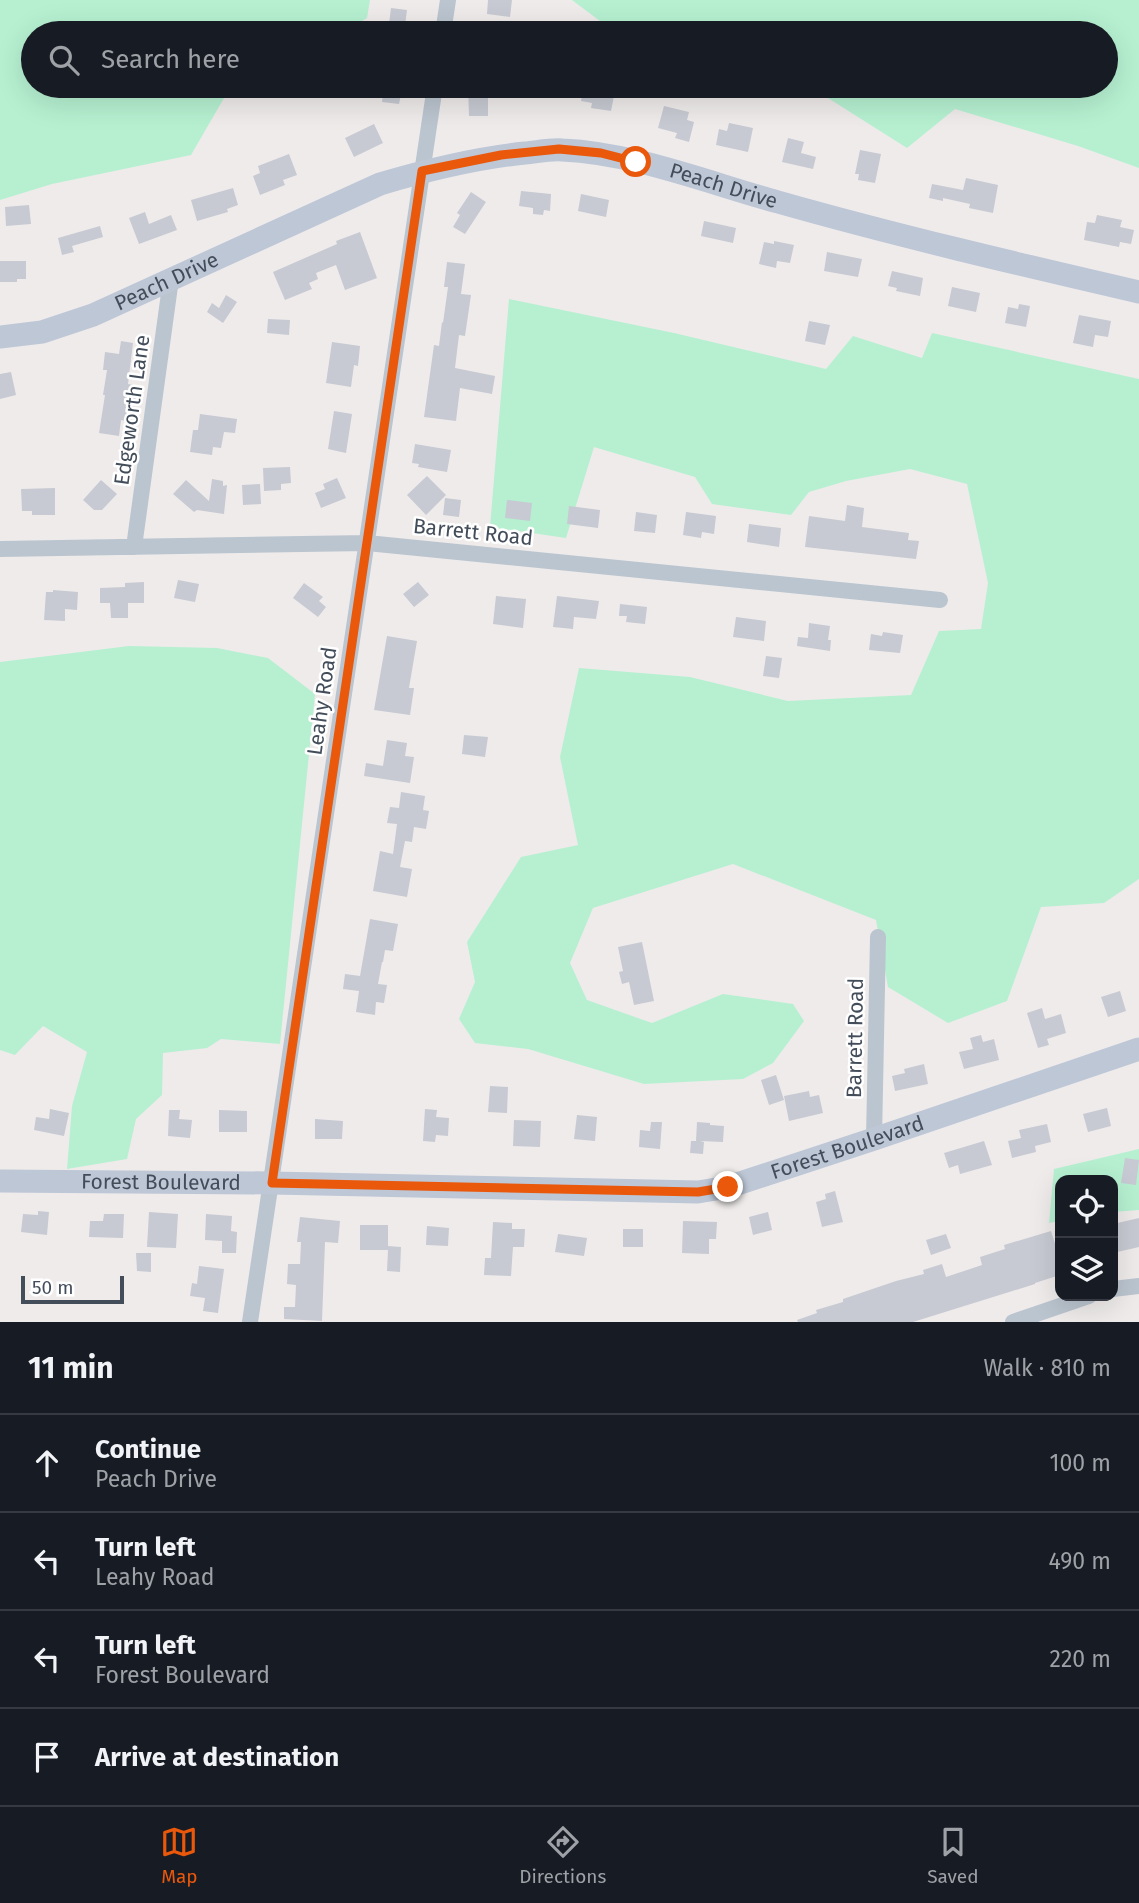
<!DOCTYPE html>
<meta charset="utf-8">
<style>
body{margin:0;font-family:"Fira Sans",sans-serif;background:#20242c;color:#f1f3f6}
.controls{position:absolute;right:21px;bottom:21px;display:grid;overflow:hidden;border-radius:14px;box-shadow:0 7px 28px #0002}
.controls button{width:63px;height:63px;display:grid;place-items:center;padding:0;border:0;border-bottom:2px solid #363941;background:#171b24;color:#f1f3f6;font:35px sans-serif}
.scale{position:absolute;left:21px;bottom:18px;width:103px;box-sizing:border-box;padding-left:7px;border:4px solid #434d5a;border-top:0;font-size:19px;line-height:24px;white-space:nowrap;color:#434d5a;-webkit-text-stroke:5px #fff;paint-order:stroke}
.stop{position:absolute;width:21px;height:21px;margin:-16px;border:5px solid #ea580c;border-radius:50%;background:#fff}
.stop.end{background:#ea580c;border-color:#fff;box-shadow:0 2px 7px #0008}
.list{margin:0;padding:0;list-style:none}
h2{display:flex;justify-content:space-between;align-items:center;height:91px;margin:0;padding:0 28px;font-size:30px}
h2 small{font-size:23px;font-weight:400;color:#9ea1a6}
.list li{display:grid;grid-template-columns:46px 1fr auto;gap:21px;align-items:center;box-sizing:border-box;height:98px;padding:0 28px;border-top:2px solid #363941}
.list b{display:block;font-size:26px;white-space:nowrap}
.list p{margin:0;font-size:23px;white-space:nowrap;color:#9ea1a6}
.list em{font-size:23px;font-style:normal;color:#9ea1a6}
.icon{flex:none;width:38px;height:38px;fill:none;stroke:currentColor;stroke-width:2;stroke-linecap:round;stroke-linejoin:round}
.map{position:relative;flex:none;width:1139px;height:1322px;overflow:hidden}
.search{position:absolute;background:#171b24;box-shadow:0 7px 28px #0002;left:21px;right:21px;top:21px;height:77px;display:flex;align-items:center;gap:18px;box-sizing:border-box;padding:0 24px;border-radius:38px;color:#9ea1a6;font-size:26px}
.sheet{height:483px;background:#171b24}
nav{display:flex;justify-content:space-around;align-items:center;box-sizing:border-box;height:98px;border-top:2px solid #363941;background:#171b24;font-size:19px;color:#9ea1a6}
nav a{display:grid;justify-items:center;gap:4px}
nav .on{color:#ea580c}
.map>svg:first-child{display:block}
.green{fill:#b6f0d1}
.building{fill:#c7cad2}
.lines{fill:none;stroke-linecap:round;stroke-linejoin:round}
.street{stroke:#bbc5cf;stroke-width:16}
.secondary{stroke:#bdc7d6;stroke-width:23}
.route{stroke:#ea580c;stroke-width:9}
.labels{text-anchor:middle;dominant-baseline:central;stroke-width:5;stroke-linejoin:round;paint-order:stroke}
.street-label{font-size:21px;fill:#434d5a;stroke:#fff}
</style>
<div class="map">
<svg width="1139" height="1322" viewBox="0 0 1139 1322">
<rect width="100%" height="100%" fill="#efebeb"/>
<!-- green -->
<path class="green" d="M0 0H370L367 18 341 33H33V86H231L191 155 52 184 0 200Z
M572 0H1139V168L1078 146 955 109 907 148 809 86H1106V33H616Z
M509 299 674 333 826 369 853 336 922 358 932 333 1139 379V879L1104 903 1041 907 1007 1001 948 1023 888 987 876 920 733 864 593 908 570 963 587 1000 652 1023 723 994 793 1004 804 1021 773 1063 743 1079 644 1084 528 1049 475 1043 459 1019 475 982 467 942 521 857 578 845 560 757 579 668 690 677 788 701 911 695 939 631 981 629 988 583 967 484 910 469 846 481 809 492 791 515 712 504 695 477 594 447 566 538 490 527Z
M129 646 217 648 268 658 315 694 280 1044 221 1039 207 1048 163 1053 162 1095 136 1119 127 1159 67 1169 72 1106 87 1052 43 1026 15 1055 0 1050V662Z
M1139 1149V1210L1113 1212V1180H1060V1221L1049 1223 1054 1169Z"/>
<!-- building -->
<path class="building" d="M488 0H512L510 17 487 14Z
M391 8 407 10 404 33 388 32Z
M384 86H397L396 89 402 90 399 104 382 102Z
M468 86H488V116H469Z
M584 86 615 91 611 111 591 108 592 103 581 101Z
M664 106 689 112 687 120 694 122 689 142 675 138 677 133 658 128Z
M729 123 753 128 748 152 716 145 719 129 727 131Z
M374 124 383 143 354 157 345 138Z
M788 138 804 142 801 153 816 157 813 169 782 162Z
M860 150 881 154 875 183 858 180 859 174H855Z
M289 154 297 175 283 180 285 185 260 195 253 176 260 173 258 166Z
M966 178 998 185 993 213 969 208 970 204 943 198V201L929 198 932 184 963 190Z
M233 188 238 205 227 209 228 212 197 221 191 200Z
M521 191 551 194 550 211 544 210 543 215 533 214V208L519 206Z
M471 192 486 202 465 234 453 227 460 215 457 213Z
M581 194 609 200 606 217 578 211Z
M29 205 31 224 6 226 5 207Z
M145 212 149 224 171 215 177 230 139 244 129 218Z
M1097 215 1122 220 1120 227 1134 230 1131 244 1120 242 1119 247 1084 240 1087 222 1095 223Z
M704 221 736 228 733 243 701 236Z
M100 226 103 237 72 246 74 252 62 255 58 238Z
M360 232 377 278 345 290 336 265 316 273 318 279 309 283 312 289 285 300 273 272 337 244 336 241Z
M774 241 794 245 790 263 777 261 776 268 759 264 764 242 774 244Z
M827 252 862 259 858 277 824 271Z
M0 261H26V279H17V282H0Z
M447 262 465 264 461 294 471 295 465 336 459 335 455 368 495 376 492 394 460 388 456 421 424 417 434 345 439 346 442 322 443 323 448 287H444Z
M892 271 923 278 920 296 896 291 897 288 888 286Z
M952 287 980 293 976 312 948 306Z
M226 295 237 302 223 323 207 312 212 303 219 308Z
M1019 304 1030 306 1026 327 1005 323 1008 307 1018 309Z
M1079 315 1111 321 1108 337 1095 335 1093 347 1073 343Z
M268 319 290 320 289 335 267 333Z
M809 321 830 325 825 345 805 341Z
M121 341 133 343 128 384 138 386 136 400H134L131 422 121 420 119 436 99 433 105 395H103L107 370H103L105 352 119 354Z
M332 342 360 346 358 366 354 365 351 387 326 383Z
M11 372 16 395 0 399V374Z
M334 411 352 414 346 453 328 449Z
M200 414 237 419 235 433 224 432 221 448 213 447 212 455 190 452 193 430H198Z
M415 444 451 450 447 472 418 467 419 464 412 463Z
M290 467 291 483 281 484V490L264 491 263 468Z
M427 476 446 495 426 515 407 495Z
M337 478 346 498 321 508 315 493 325 489 323 484Z
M212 479 223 481V486L227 485 224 514 197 510 194 512 173 494 186 480 209 501Z
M101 480 117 494 102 510H94L83 500Z
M260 484 261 504 243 505 242 485Z
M55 488V515H32V511H22L21 489Z
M445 498 461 500 459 517 443 515Z
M507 500 532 503 530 521 505 518Z
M847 505 864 508 862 527 909 533 908 540 919 541 916 559 805 547 809 516 845 521Z
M569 506 600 510 598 528 567 524Z
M636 512 657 515 655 533 634 531Z
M686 512 716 516 714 534 702 532 701 538 683 535Z
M749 524 781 528 779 547 747 542Z
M178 580 199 584 195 602 174 598Z
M144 582V603H128V618H111L110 603H100V588L125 587V583Z
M418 582 429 595 414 607 403 594Z
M304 583 323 597 319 601 326 607 318 617 293 598Z
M53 590 78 592 77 610 65 609V621L44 620 46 592H53Z
M496 596 526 599 523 628 493 624Z
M557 596 599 601 596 619 574 617 573 629 553 627Z
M620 604 647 607 645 624 626 622 627 616H619Z
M736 617 766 621 764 641 733 637Z
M809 623 830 626 828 640H831L830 651 797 646 798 637 808 638Z
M883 632 903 635 900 653 869 650 871 634 882 636Z
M387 636 417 641 409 688H414L410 715 374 710Z
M766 656 782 658 779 678 763 676Z
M464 735 488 737 485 757 462 754Z
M387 740 407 743 405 756 414 757 410 783 364 776 366 763 383 766Z
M401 792 425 796 423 810 429 811 426 829 414 827 412 842 405 841 400 867 412 869 407 897 373 891 380 851 393 854 397 824 387 823 390 807 399 808Z
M370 919 398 924 393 951 385 950 383 962H382L378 984 387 985 384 1003 376 1002 375 1015 356 1012 359 991 343 989 345 974 360 976Z
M642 942 654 1001 634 1005 629 982 622 984 619 972 623 971 618 947Z
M1120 991 1126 1011 1108 1017 1101 997Z
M1042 1008 1045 1019 1061 1014 1066 1033 1047 1039 1049 1045 1038 1048 1027 1013Z
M981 1035 983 1042 994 1039 999 1060 964 1069 959 1052 973 1049 970 1038Z
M924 1064 928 1084 895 1091 892 1076 905 1073 904 1069Z
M776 1075 784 1100 769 1105 761 1080Z
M490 1086 508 1087 507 1113 488 1112Z
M809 1091 810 1097 819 1095 823 1113 789 1121 784 1096Z
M1107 1108 1111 1126 1088 1132 1083 1114Z
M50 1109 69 1113 64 1136 34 1130 36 1117 49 1119Z
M425 1109 437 1110 436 1117 449 1118 448 1136 436 1135 435 1142 423 1141Z
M169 1110H180L179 1119 192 1120 190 1138 168 1136Z
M219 1110 247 1111V1132H219Z
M577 1115 597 1117 595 1141 574 1139Z
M315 1119 343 1121 342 1139H315Z
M514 1120 541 1121 540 1147 513 1146Z
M651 1122H662L660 1149 639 1147 640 1130 650 1131Z
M697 1122 710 1123V1125L724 1126 723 1142 700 1141 704 1142 703 1154 690 1153 691 1141H696Z
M1047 1124 1051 1142 1035 1146 1036 1152 1012 1158 1008 1141 1021 1138 1019 1130Z
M984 1141 992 1165 960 1174 958 1165 949 1168 944 1153Z
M1125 1158 1139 1160 1136 1185 1121 1183Z
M835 1191 843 1222 822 1227 816 1202 826 1199 825 1194Z
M38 1211 49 1212 47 1235 21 1232 23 1214 38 1215Z
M149 1212 178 1214 176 1248 147 1247Z
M768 1212 772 1230 753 1235 749 1217Z
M104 1214H124L123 1238 89 1237 90 1221H103Z
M206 1214 232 1216 231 1231 237 1232 236 1253H222V1241L205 1240Z
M300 1217 340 1221 338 1243 325 1242 322 1321 284 1319V1307H295L296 1285 287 1284 288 1264H300L301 1242H297Z
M1139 1218V1247L1113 1253V1224Z
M683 1221 717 1222 716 1239H709V1254L682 1253Z
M493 1222 512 1223V1229H525L524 1247H513L511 1276 484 1275 485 1258H491Z
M360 1225H388V1246L401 1247 400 1272 387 1271 388 1250H360Z
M427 1226 449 1228 448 1246 426 1245Z
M623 1229H643V1247H623Z
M1051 1231 1060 1259V1275L1035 1283V1284L913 1322H798L797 1320 817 1313 816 1310 843 1302V1299L896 1281 924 1274 923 1270 942 1264 946 1277 982 1265 980 1257 1005 1249 1004 1245Z
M558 1234 587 1238 584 1256 555 1252Z
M946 1234 951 1248 931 1255 926 1240Z
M136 1253H151V1272L137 1271Z
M199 1266 224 1269 218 1313 203 1311 205 1298 190 1296 192 1283 197 1284Z"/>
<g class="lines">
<!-- street -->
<path class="street" d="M443 33 448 0
M134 547 171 279
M0 549 367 543 940 600
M874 1139 878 937
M1113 1289 1139 1286
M250 1322 435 86
M1013 1322 1089 1296"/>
<!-- secondary -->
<g class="secondary">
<path id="s1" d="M0 337 42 332 93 315 380 184C427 170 476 158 525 153 537 152 550 149 562 150 634 153 709 183 778 202 898 236 1018 264 1139 292"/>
<path id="s2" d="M0 1181 272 1183 698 1192 728 1187 874 1139 1139 1049"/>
</g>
</g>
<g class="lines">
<!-- route -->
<path class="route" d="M636 162 601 153 559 149 501 155 422 171 272 1183 698 1192 728 1187"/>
</g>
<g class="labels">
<!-- street labels -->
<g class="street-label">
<text stroke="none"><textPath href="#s1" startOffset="763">Peach Drive</textPath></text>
<text stroke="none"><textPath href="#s1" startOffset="177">Peach Drive</textPath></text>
<text transform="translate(132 410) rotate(-82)">Edgeworth Lane</text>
<text transform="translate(473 532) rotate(6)">Barrett Road</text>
<text transform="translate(322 701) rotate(-82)">Leahy Road</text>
<text transform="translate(855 1038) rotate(-89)">Barrett Road</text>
<text stroke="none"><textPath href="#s2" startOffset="854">Forest Boulevard</textPath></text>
<text stroke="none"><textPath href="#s2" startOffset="161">Forest Boulevard</textPath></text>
</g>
</g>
</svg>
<div class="controls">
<button><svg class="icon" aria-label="locate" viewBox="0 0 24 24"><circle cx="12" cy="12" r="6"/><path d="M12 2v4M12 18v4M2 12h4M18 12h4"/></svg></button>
<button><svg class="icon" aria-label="layers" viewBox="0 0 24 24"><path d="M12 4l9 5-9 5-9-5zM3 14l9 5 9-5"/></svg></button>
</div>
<div class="scale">50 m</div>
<div class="stop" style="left:636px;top:162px"></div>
<div class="stop end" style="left:728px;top:1187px"></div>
<div class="search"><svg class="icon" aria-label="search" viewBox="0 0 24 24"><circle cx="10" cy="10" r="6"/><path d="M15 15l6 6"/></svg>Search here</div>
</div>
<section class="sheet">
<h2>11 min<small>Walk · 810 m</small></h2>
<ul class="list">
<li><svg class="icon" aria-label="ahead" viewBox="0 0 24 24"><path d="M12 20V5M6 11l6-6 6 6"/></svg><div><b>Continue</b><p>Peach Drive</p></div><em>100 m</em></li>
<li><svg class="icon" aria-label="left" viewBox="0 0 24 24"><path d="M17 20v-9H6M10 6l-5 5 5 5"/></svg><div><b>Turn left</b><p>Leahy Road</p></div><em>490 m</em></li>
<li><svg class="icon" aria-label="left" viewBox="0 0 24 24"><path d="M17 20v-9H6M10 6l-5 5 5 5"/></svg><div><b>Turn left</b><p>Forest Boulevard</p></div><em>220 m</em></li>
<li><svg class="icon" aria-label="arrive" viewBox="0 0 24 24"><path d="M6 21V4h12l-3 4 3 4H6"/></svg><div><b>Arrive at destination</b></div></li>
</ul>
</section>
<nav>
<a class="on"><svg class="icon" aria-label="map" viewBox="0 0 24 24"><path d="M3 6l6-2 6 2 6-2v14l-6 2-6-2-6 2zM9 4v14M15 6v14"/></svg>Map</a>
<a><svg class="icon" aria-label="directions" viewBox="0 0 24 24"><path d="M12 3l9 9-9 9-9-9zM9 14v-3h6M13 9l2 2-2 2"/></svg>Directions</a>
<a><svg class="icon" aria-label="saved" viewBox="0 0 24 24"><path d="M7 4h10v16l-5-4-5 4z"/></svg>Saved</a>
</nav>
